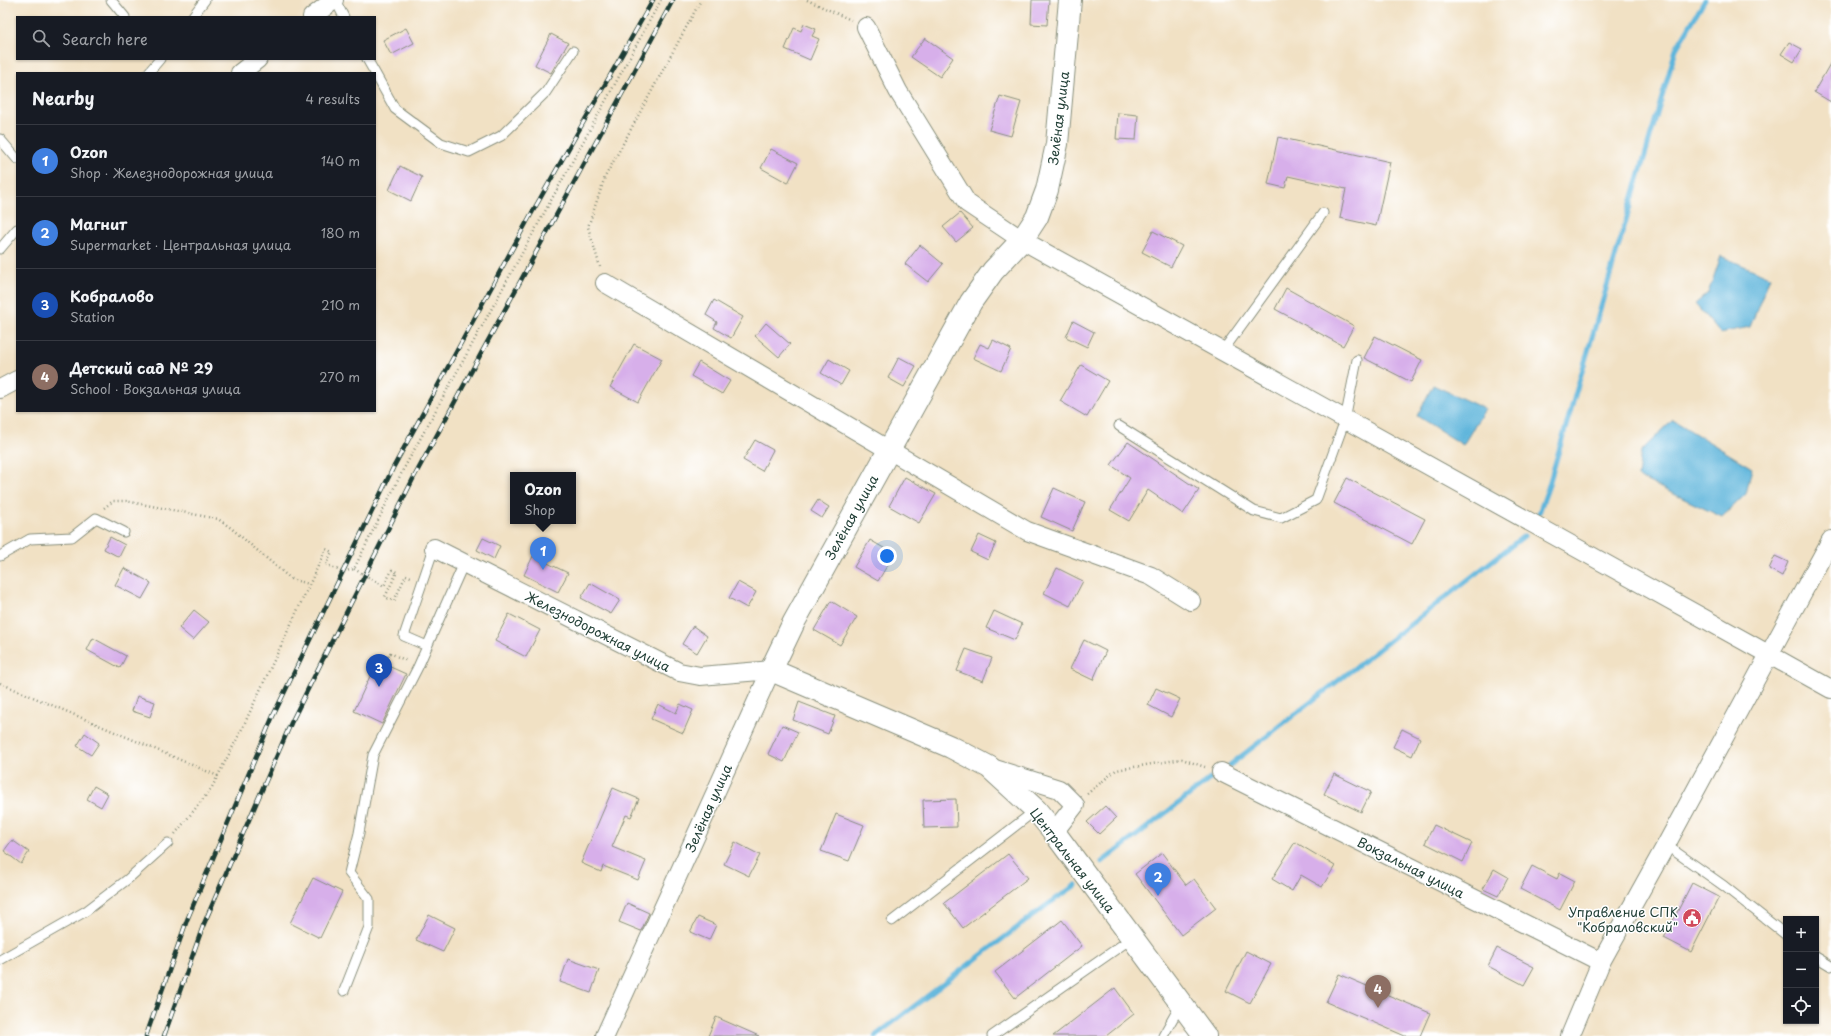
<!DOCTYPE html>
<meta charset="utf-8">
<style>
body{margin:0;font-family:"Playpen Sans",sans-serif;background:#20242c;color:#f1f3f6}
.controls{position:absolute;right:12px;bottom:12px;display:grid;overflow:hidden;border-radius:0px;box-shadow:0 1px 3px #0004}
.controls button{width:36px;height:36px;display:grid;place-items:center;padding:0;border:0;border-bottom:1px solid #363941;background:#171b24;color:#f1f3f6;font:20px sans-serif}
.you{position:absolute;left:887px;top:556px;width:14px;height:14px;margin:-10px;border:3px solid #fff;border-radius:50%;background:#1a73e8;box-shadow:0 0 0 6px #1a73e833}
.badge{display:grid;place-items:center;width:26px;height:26px;border-radius:50%;background:#d93025;color:#fff;font-size:13px;font-weight:700}
.pin{position:absolute;translate:-50% -33px;filter:drop-shadow(0 1px 2px #0008)}
.pin::after{content:'';position:absolute;top:21px;width:14px;height:12px;background:inherit;clip-path:polygon(0 0,100% 0,50% 100%)}
.popup{position:absolute;left:510px;top:472px;width:66px;height:52px;box-sizing:border-box;display:grid;place-content:center;border-radius:0px;background:#171b24;filter:drop-shadow(0 1px 3px #0005);font-size:13px;white-space:nowrap;color:#9ea1a6}
.popup b{font-size:15px;color:#f1f3f6}
.popup::after{content:'';position:absolute;left:50%;top:100%;margin-left:-8px;border:8px solid transparent;border-top-color:#171b24}
.list{margin:0;padding:0;list-style:none}
h2{display:flex;justify-content:space-between;align-items:center;height:52px;margin:0;padding:0 16px;font-size:17px}
h2 small{font-size:13px;font-weight:400;color:#9ea1a6}
.list li{display:grid;grid-template-columns:26px 1fr auto;gap:12px;align-items:center;box-sizing:border-box;height:72px;padding:0 16px;border-top:1px solid #363941}
.list b{display:block;font-size:15px;white-space:nowrap}
.list p{margin:0;font-size:13px;white-space:nowrap;color:#9ea1a6}
.list em{font-size:13px;font-style:normal;color:#9ea1a6}
.icon{flex:none;width:22px;height:22px;fill:none;stroke:currentColor;stroke-width:2;stroke-linecap:round;stroke-linejoin:round}
.map{position:relative;flex:none;width:1831px;height:1036px;overflow:hidden}
.search{position:absolute;background:#171b24;box-shadow:0 1px 3px #0004;left:16px;top:16px;width:360px;height:44px;display:flex;align-items:center;gap:10px;box-sizing:border-box;padding:0 14px;border-radius:0px;color:#9ea1a6;font-size:15px}
.panel{position:absolute;background:#171b24;box-shadow:0 1px 3px #0004;left:16px;top:72px;width:360px;height:340px;border-radius:0px}
.map>svg:first-child{display:block}
.water{fill:#5eb5db;stroke:#3e7988}
.lines{fill:none;stroke-linecap:round;stroke-linejoin:round}
.stream{stroke:#5eb5db;stroke-width:5}
.building{fill:#d7afea}
.service-casing{stroke:#888f7c;stroke-width:11}
.minor-casing{stroke:#888f7c;stroke-width:20}
.tertiary-casing{stroke:#888f7c;stroke-width:24}
.path{stroke:#888f7c;stroke-width:2.5;stroke-dasharray:1 3;stroke-linecap:butt}
.service{stroke:#fff;stroke-width:9}
.minor{stroke:#fff;stroke-width:18}
.tertiary{stroke:#fff;stroke-width:22}
.rail-casing{stroke:#1f3d34;stroke-width:4.5}
.rail{stroke:#fff;stroke-width:3;stroke-dasharray:9;stroke-linecap:butt}
.labels{text-anchor:middle;dominant-baseline:central;stroke-width:3;stroke-linejoin:round;paint-order:stroke}
.street-label{font-size:13px;fill:#1f3d34;stroke:#fff}
.poi-label{font-size:13px;fill:#1f3d34;stroke:#fff;text-anchor:end}
</style>
<div class="map">
<svg width="1831" height="1036" viewBox="0 0 1831 1036">
<rect width="100%" height="100%" fill="#fff"/>
<filter id="ink" filterUnits="userSpaceOnUse"><feTurbulence type="fractalNoise" baseFrequency=".025" numOctaves="2"/><feDisplacementMap in="SourceGraphic" scale="8" xChannelSelector="R" yChannelSelector="G"/><feConvolveMatrix kernelMatrix="1 2 1 2 8 2 1 2 1" color-interpolation-filters="sRGB"/></filter>
<filter id="wash" filterUnits="userSpaceOnUse"><feTurbulence type="fractalNoise" baseFrequency=".012" numOctaves="4" result="noise"/><feDisplacementMap in="SourceGraphic" scale="16" xChannelSelector="R" yChannelSelector="G"/><feGaussianBlur stdDeviation="0.9" result="paint"/><feColorMatrix in="noise" values="0 0 0 0 0 0 0 0 0 0 0 0 0 0 0 0 0 1.4 0 .05"/><feComposite in="paint" operator="in"/></filter>
<g filter="url(#wash)">
<rect width="100%" height="100%" fill="#f1e1c4"/>
<!-- water -->
<path class="water" d="M1721 256 1770 277 1750 327 1720 333 1695 304 1708 293Z
M1433 385 1485 409 1463 445 1417 416Z
M1673 420 1752 468 1746 494 1722 517 1638 477 1641 451Z"/>
<g class="lines">
<!-- stream -->
<path class="stream" d="M1539 513 1548 488 1676 49 1705 0
M1230 765 1524 536
M1102 862 1210 779
M875 1036 1047 905 1076 885"/>
</g>
<g id="blocks">
<!-- building -->
<path class="building" d="M1032 0H1049L1047 25 1031 24Z
M804 24 816 29 812 36 819 39 810 60 785 49 794 28 801 31Z
M406 28 414 43 391 55 383 40Z
M551 34 568 43 551 73 535 65Z
M925 38 953 58 940 77 911 57Z
M1789 42 1802 49 1794 62 1781 54Z
M1831 62V102L1814 92Z
M1000 96 1021 102 1011 136 989 130Z
M1118 113 1138 115 1136 140 1116 139Z
M1278 137 1390 162 1376 226 1340 218 1346 189 1288 176 1285 188 1268 184Z
M771 149 798 163 788 183 761 168Z
M400 166 422 177 411 201 389 190Z
M960 213 973 228 956 242 943 227Z
M1153 231 1182 246 1171 267 1142 252Z
M920 245 943 264 928 282 905 264Z
M1286 288 1354 326 1343 346 1275 309Z
M714 300 743 317 731 338 714 328 717 322 706 315Z
M1073 321 1094 332 1087 347 1066 337Z
M766 323 790 344 779 357 755 336Z
M1375 336 1422 360 1411 382 1364 358Z
M993 340 1011 349 1001 371 973 358 980 344 989 348Z
M634 344 662 359 638 402 610 387Z
M899 357 916 366 904 387 888 378Z
M829 359 849 371 841 385 821 373Z
M699 362 730 381 722 394 691 376Z
M1081 365 1108 381 1087 417 1060 401Z
M755 440 773 450 762 471 743 460Z
M1128 442 1199 490 1183 514 1148 490 1129 521 1110 510 1130 478 1111 465Z
M905 477 936 494 919 523 889 506Z
M1347 478 1425 519 1412 544 1334 503Z
M1054 488 1085 502 1072 531 1041 517Z
M818 500 829 507 822 518 811 511Z
M979 535 996 543 988 560 971 552Z
M110 537 125 545 119 557 104 549Z
M483 538 500 546 494 559 477 550Z
M870 540 894 554 878 581 854 567Z
M533 556 568 573 558 592 524 575Z
M1775 556 1788 562 1782 576 1769 569Z
M124 568 151 583 142 599 115 585Z
M1057 568 1083 581 1070 606 1044 593Z
M738 582 756 592 747 608 729 598Z
M590 583 620 600 611 614 581 598Z
M831 601 857 617 840 645 814 630Z
M194 610 209 622 193 640 179 628Z
M994 611 1022 624 1015 640 986 628Z
M509 614 540 630 526 657 495 641Z
M693 626 707 636 697 653 682 644Z
M93 638 126 656 120 668 87 650Z
M1084 640 1106 651 1093 680 1070 669Z
M966 649 992 658 983 681 957 671Z
M377 661 406 674 382 724 354 711Z
M1156 688 1180 699 1171 717 1148 705Z
M137 696 155 702 150 717 132 711Z
M799 702 835 716 828 734 793 720Z
M658 704 676 713 680 704 693 710 683 733 651 719Z
M782 725 798 732 784 762 768 754Z
M1402 729 1420 738 1412 756 1393 747Z
M85 733 99 743 91 755 77 746Z
M1334 774 1371 792 1361 812 1324 794Z
M94 786 108 794 101 807 87 799Z
M613 788 639 799 631 817 626 815 612 847 646 861 638 880 603 866 601 872 581 863Z
M956 799 957 827 924 828 923 800Z
M1105 806 1116 818 1099 834 1087 822Z
M836 814 864 825 849 861 821 851Z
M1434 825 1472 843 1463 862 1425 843Z
M12 840 29 852 21 864 4 851Z
M735 842 760 855 749 876 724 864Z
M1295 842 1335 866 1322 887 1301 875 1292 891 1272 879Z
M1162 853 1186 885 1194 879 1216 908 1181 935 1135 874Z
M1008 854 1028 878 963 928 944 903Z
M1532 866 1557 879 1560 873 1575 881 1560 910 1520 889Z
M1494 869 1508 877 1498 896 1483 889Z
M313 878 342 892 320 938 290 923Z
M1692 883 1719 897 1691 952 1664 938Z
M627 903 649 913 641 931 619 922Z
M429 915 455 928 443 952 416 940Z
M698 917 716 925 709 940 690 932Z
M1062 920 1082 946 1015 998 995 972Z
M1497 948 1534 967 1524 985 1488 966Z
M1246 951 1271 964 1250 1003 1226 991Z
M568 959 599 970 591 993 560 982Z
M1339 974 1430 1013 1420 1036H1405L1326 1002Z
M1115 988 1134 1014 1106 1036H1053Z
M716 1017 759 1036H708Z"/>
</g>
</g>
<g filter="url(#ink)">
<use href="#blocks" fill-opacity="0" stroke="#888f7c" stroke-width="1"/>
<g class="lines">
<!-- service casing -->
<g class="service-casing">
<path id="service" d="M111 0 125 17
M335 0 344 17
M192 17 205 0
M367 59 375 73
M148 73 160 59
M375 73 395 109 441 143 469 152 501 136 546 92 573 51
M0 139 17 159
M0 249 17 229
M1222 352 1323 213
M1119 426 1254 511 1281 518 1316 500 1345 420 1357 360
M0 556 30 539 72 537 96 518 124 532
M427 646 404 636 434 548
M1666 845 1724 886 1786 935
M892 921 1036 810
M1816 957 1831 966
M0 960 86 911 128 879 168 843
M344 991 369 927V899L349 873 359 833 373 755 418 667 464 563
M992 1036 1132 938
M1163 1036 1181 1004"/>
</g>
<!-- minor casing -->
<g class="minor-casing">
<path id="minor" d="M312 17 334 0
M866 27 898 91 967 203 1022 240 1831 689
M240 73 258 59
M605 283 1027 531 1151 576 1191 601
M0 389 17 380
M434 548 679 672 700 676 771 670 605 1036
M992 768 1059 789 1075 805 1054 832
M1221 772 1601 962
M1570 1036 1601 962 1666 845 1831 540"/>
</g>
<!-- tertiary casing -->
<g class="tertiary-casing">
<path id="tertiary" d="M1070 0 1057 144 1047 190 1037 217 1022 240 993 271 971 302 794 622 771 670 951 747 989 767 1036 810 1054 832 1205 1036"/>
</g>
<!-- path -->
<path class="path" d="M807 0 851 20
M600 267 588 227 605 177 701 0
M104 508 113 501H126L218 519 231 528 291 579 309 584
M354 569 384 586 392 570 397 572 385 597 394 601 406 575 411 577
M385 664 390 653 407 661
M0 683 218 776
M1087 794 1116 770 1182 759 1205 767
M175 834 211 789 242 729 326 549 332 552 326 564 342 572 354 569 402 472 661 0"/>
<!-- service -->
<use href="#service" class="service"/>
<!-- minor -->
<use href="#minor" class="minor"/>
<!-- tertiary -->
<use href="#tertiary" class="tertiary"/>
<!-- rail casing -->
<g class="rail-casing">
<path id="rail" d="M146 1036 187 920 273 716 393 468 529 218 653 0
M164 1036 203 926 291 723 413 479 673 0"/>
</g>
<!-- rail -->
<use href="#rail" class="rail"/>
</g>
</g>
<!-- icons -->
<defs>
<g id="civic-disc" transform="scale(1)"><circle r="9.5" fill="#d1495b" stroke="#fff"/><path d="M-.6-6.5H3V-4.5H.6V-3L4-1V1h2V6H-6V1h2V-1L-.6-3ZM-1.2 2.5V6h2.4V2.5Z" fill="#fff"/></g>
</defs>
<g fill-rule="evenodd">
<use href="#civic-disc" x="1692" y="918"/>
</g>
<g class="labels">
<!-- street labels -->
<g class="street-label">
<text transform="translate(1058 118) rotate(-83)">Зелёная улица</text>
<text transform="translate(851 517) rotate(-61)">Зелёная улица</text>
<text transform="translate(598 631) rotate(27)">Железнодорожная улица</text>
<text transform="translate(708 808) rotate(-66)">Зелёная улица</text>
<text transform="translate(1073 860) rotate(52)">Центральная улица</text>
<text transform="translate(1411 867) rotate(27)">Вокзальная улица</text>
</g>
<!-- poi labels -->
<g class="poi-label">
<text x="1678" y="911">Управление СПК<tspan x="1678" dy="15">"Кобраловский"</tspan></text>
</g>
</g>
</svg>
<div class="controls">
<button>+</button>
<button>−</button>
<button><svg class="icon" aria-label="locate" viewBox="0 0 24 24"><circle cx="12" cy="12" r="6"/><path d="M12 2v4M12 18v4M2 12h4M18 12h4"/></svg></button>
</div>
<div class="you"></div>
<div class="pin badge" style="left:543px;top:570px;background:#3f7fe0">1</div>
<div class="popup"><b>Ozon</b>Shop</div>
<div class="pin badge" style="left:1158px;top:896px;background:#3f7fe0">2</div>
<div class="pin badge" style="left:379px;top:687px;background:#1a4fb4">3</div>
<div class="pin badge" style="left:1378px;top:1008px;background:#8d6e63">4</div>
<div class="search"><svg class="icon" aria-label="search" viewBox="0 0 24 24"><circle cx="10" cy="10" r="6"/><path d="M15 15l6 6"/></svg>Search here</div>
<section class="panel">
<h2>Nearby<small>4 results</small></h2>
<ul class="list">
<li><span class="badge" style="background:#3f7fe0">1</span><div><b>Ozon</b><p>Shop · Железнодорожная улица</p></div><em>140 m</em></li>
<li><span class="badge" style="background:#3f7fe0">2</span><div><b>Магнит</b><p>Supermarket · Центральная улица</p></div><em>180 m</em></li>
<li><span class="badge" style="background:#1a4fb4">3</span><div><b>Кобралово</b><p>Station</p></div><em>210 m</em></li>
<li><span class="badge" style="background:#8d6e63">4</span><div><b>Детский сад № 29</b><p>School · Вокзальная улица</p></div><em>270 m</em></li>
</ul>
</section>
</div>
